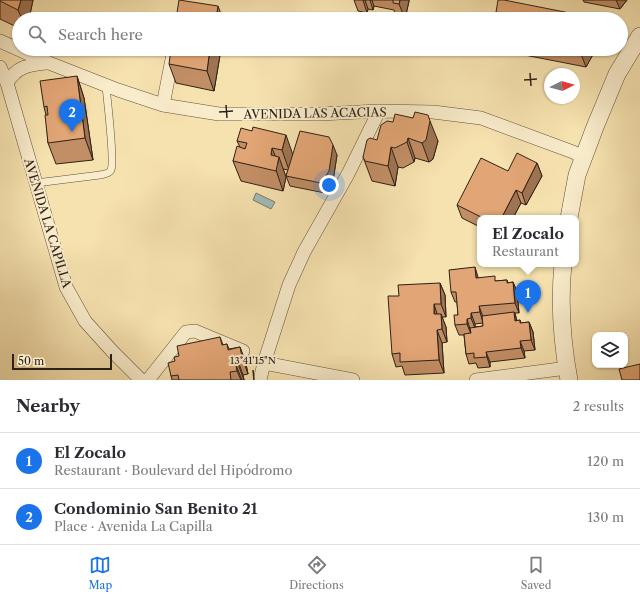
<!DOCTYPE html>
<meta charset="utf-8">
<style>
body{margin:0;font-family:"Libre Caslon Text",serif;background:#f2f2f3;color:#2b2b33}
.controls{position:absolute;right:12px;bottom:12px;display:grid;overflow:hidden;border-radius:8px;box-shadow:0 1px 3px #0004}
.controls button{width:36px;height:36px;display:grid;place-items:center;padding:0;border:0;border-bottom:1px solid #e1e1e2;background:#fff;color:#2b2b33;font:20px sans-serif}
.compass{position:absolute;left:544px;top:68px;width:36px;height:36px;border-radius:50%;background:#fff;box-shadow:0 1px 3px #0004;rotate:84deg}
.scale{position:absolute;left:12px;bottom:10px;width:100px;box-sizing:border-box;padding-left:4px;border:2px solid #2e2118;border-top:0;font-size:11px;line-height:14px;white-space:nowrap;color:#2e2118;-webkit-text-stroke:3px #f9eccb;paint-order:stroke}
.you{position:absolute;left:329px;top:185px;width:14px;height:14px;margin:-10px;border:3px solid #fff;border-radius:50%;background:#1a73e8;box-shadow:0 0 0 6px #1a73e833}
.badge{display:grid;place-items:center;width:26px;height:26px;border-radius:50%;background:#1a73e8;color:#fff;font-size:13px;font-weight:700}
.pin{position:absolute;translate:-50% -33px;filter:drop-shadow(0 1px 2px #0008)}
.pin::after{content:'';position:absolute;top:21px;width:14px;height:12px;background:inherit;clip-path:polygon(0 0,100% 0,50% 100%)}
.popup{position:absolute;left:477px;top:215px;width:102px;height:52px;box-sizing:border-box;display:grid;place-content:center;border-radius:8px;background:#fff;filter:drop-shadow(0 1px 3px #0005);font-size:13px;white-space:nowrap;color:#7c7c81}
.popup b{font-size:15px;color:#2b2b33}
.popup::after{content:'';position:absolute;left:50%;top:100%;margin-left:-8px;border:8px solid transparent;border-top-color:#fff}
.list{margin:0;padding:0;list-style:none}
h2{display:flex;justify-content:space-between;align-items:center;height:52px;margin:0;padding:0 16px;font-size:17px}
h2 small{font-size:13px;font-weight:400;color:#7c7c81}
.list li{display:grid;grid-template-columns:26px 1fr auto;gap:12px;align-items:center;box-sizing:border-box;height:56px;padding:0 16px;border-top:1px solid #e1e1e2}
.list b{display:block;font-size:15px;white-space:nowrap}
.list p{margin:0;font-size:13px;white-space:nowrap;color:#7c7c81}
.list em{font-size:13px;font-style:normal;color:#7c7c81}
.icon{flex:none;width:22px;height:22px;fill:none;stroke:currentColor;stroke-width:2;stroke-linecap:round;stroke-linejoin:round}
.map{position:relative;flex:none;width:640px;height:380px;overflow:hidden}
.search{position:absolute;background:#fff;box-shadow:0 1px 3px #0004;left:12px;right:12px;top:12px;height:44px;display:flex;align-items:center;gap:10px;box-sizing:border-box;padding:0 14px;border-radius:22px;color:#7c7c81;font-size:15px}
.sheet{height:164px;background:#fff}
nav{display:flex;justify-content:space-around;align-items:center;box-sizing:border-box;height:56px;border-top:1px solid #e1e1e2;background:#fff;font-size:11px;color:#7c7c81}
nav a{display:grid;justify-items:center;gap:2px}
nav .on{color:#1a73e8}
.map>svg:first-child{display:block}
.water{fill:#a1bbb6;stroke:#737d77}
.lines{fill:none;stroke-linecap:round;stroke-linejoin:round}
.service-casing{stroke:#60513e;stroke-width:8}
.minor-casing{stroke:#60513e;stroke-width:14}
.tertiary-casing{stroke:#60513e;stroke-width:18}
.service{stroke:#f9eccb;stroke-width:7}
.minor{stroke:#f9eccb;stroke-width:13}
.tertiary{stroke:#f9eccb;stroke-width:17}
.wall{fill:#c28e65;stroke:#2e2118;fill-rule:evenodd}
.shaded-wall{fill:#9e7452;stroke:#2e2118}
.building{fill:#e2a575;stroke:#2e2118}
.ticks{fill:none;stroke:#2e2118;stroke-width:1.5}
.labels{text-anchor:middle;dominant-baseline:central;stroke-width:4;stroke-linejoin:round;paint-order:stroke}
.street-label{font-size:12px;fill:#2e2118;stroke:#f9eccb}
.ticks-label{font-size:10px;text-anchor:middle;fill:#2e2118;stroke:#f9eccb;stroke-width:4;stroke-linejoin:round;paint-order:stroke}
</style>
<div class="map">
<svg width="640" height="380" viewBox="0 0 640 380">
<rect width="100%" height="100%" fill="#f6e2af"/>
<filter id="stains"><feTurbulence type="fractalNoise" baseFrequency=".005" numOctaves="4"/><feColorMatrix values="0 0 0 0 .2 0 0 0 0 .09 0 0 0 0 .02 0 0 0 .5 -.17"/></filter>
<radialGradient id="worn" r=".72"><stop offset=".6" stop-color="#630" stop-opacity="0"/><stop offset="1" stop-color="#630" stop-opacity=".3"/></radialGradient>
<!-- water -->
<path class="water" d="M256 193 275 202 271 209 253 200Z"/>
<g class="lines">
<!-- service casing -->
<g class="service-casing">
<path id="service" d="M36 183 100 175C104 174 109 174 111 170 115 161 107 99 106 86"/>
</g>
<!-- minor casing -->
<g class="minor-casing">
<path id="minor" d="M0 41 49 63 118 90 163 105 219 114H320L379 111 433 112 481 118 573 152 583 157
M0 67 7 83 66 287 85 321 112 351 141 380
M7 83C17 66 29 65 47 63
M163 105 174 49
M264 363 353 380
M148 380 186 332 195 331 243 351
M260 380 264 363 289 285 304 252 348 174 379 111
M476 380 567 368"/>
</g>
<!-- tertiary casing -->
<g class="tertiary-casing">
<path id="tertiary" d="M569 218 577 175 595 127 617 74 640 36
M563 264C559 303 562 342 569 380"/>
</g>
<!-- service -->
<use href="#service" class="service"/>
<!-- minor -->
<use href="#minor" class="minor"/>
<!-- tertiary -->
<use href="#tertiary" class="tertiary"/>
</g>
<!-- wall -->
<path class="wall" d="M0 0H33L29 19H19V28L0 19Z
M354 0H409V1L405 19H399L397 14H395L394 10 374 6 373 10 368 9 367 13 358 11Z
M583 0H627L620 9 584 2Z
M496 12 600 19H498Z
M221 49 214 91 176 83 169 64Z
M508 49H596L586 67 509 52Z
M77 76 84 98 93 160 56 164 48 143 46 115 44 107Z
M413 118 438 141 433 159 429 162 415 158 414 162 403 168 398 167 395 186 372 181 363 157 393 122Z
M252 131 293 155H337L333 181 325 193 290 186 286 176 288 170 283 169 286 177 283 191 241 181 233 161 240 147 237 141Z
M537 163 542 176 526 205 521 203 513 218H480V227L462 218 457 205 508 171Z
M478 278 496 281 507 280 508 283 513 282 517 292 519 313H515L517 321 520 320 521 323 529 322 533 332 535 350 524 351 525 358 490 362V367L478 368 476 363 469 364 466 354 464 335H459L455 325 458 315 457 302H455L451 292ZM483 323V326L475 327V324Z
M440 283 445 295 446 317H442L446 327 447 342 442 343 444 373 405 375 402 366 396 367 392 354Z
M220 337 223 345 227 344 229 349 240 347 246 364 248 374 243 375 244 380H172L171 376 175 361Z"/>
<!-- shaded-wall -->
<path class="shaded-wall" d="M21 0H33L29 19H22L18 10Z
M363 0H365L368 9 367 13Z
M370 0H372L374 6 373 10Z
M400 0H409V1L405 19 399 4Z
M616 0H627L620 9Z
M218 6 223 19H216Z
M210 49H221L214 91 207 71Z
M584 49H596L586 67 581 54Z
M77 76 84 98 93 160 85 138Z
M430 121 438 141 433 159 429 162 422 143Z
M286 135 293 155 289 170 282 150Z
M408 138 415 158 414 162 407 142Z
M333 145 337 155 333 181 325 193 321 183Z
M391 147 398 167 395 186 388 166Z
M272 148 278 163 279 157 286 177 283 191 271 155Z
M537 163 542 176 526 205 522 193Z
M516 190 521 203 513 218H504L503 215Z
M475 267 478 277 479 289 476 278Z
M513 282 517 292 519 313 515 303Z
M440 283 445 295 446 317 441 304Z
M434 304 438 317 434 314Z
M479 306 483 317V323L480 312Z
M514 312 518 323 515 321Z
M471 313 475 324V328L471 318Z
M441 314 446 327 447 342 442 329Z
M467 319 470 329 471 334 467 324Z
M529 322 533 332 535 350 531 340Z
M437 330 442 343 444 373 439 360Z
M520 341 524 351 525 358 521 348Z
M240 347 246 364 248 374 242 357Z
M486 352 490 362V367L487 357Z
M237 358 243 375 244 380 238 364Z
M236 365 242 380H241L237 371Z"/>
<!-- building -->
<path class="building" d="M0 0H21L18 10 0 1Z
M179 0 218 6 216 19H176Z
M393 0H400L399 4 393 3Z
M498 0H504L600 19H508L509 15 496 12Z
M171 49H210L207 71 169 64Z
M554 49H584L581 54Z
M77 76 85 138 48 143 45 115H48L47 106 44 107 40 81Z
M415 112 428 115 430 121 426 140 422 143 408 138 407 142 395 148 391 147 388 166 365 161 363 157 367 140 370 138 377 140 381 125 387 121 393 122 395 114 413 118Z
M253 127 286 135 282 150 272 148 271 155 279 157 276 171 233 161 237 146 245 149 247 143 237 141 241 128 252 131Z
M300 131 329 137 333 145 329 171 321 183 286 176Z
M517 153 537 163 522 193 516 190 503 215 506 217 505 218H480L481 217 457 205 481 158 508 171Z
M475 267 476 278 495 276V281L507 280V283L513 282 515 303 479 306 480 312 471 313V318L467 319V324L455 325 454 315H458L456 292H451L449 270Z
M440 283 441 304H434V314H441L442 329 437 330 439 360 400 362V353L392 354 388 296H399L398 285Z
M514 312 515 321 520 320V323L529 322 531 340 520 341 521 348 486 352 487 357 474 358V353L466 354 464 334 471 333 470 328 483 326 482 316Z
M220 337 222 345 227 344 228 350 240 347 242 357 237 358 238 364 236 365 237 371 230 372 231 380H179L178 375 171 376 168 363 175 361 174 357 179 356 177 346Z
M640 364V380H622L619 369Z"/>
<!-- ticks -->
<path class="ticks" d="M530 73 531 86M524 80 537 79M226 105 227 118M219 112 233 111M253 370 254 380"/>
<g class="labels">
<!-- street labels -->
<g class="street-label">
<text transform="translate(315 113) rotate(-1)">AVENIDA LAS ACACIAS</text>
<text transform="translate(48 223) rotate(73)">AVENIDA LA CAPILLA</text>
</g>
</g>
<g class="ticks-label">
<text x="253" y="364">13°41'15"N</text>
</g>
<rect width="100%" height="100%" filter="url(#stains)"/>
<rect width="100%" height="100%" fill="url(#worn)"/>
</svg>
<div class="controls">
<button><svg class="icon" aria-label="layers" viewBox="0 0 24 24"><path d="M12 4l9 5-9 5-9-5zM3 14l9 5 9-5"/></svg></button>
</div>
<svg class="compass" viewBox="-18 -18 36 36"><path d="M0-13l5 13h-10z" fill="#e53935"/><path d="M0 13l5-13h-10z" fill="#7c7c81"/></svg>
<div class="scale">50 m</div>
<div class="you"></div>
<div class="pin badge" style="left:528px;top:313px">1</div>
<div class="popup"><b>El Zocalo</b>Restaurant</div>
<div class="pin badge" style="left:72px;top:132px">2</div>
<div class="search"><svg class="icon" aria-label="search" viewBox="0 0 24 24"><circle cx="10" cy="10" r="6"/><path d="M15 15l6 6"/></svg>Search here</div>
</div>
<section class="sheet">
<h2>Nearby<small>2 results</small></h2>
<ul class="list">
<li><span class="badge">1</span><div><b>El Zocalo</b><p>Restaurant · Boulevard del Hipódromo</p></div><em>120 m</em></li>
<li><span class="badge">2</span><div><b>Condominio San Benito 21</b><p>Place · Avenida La Capilla</p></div><em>130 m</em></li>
</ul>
</section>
<nav>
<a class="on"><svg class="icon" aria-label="map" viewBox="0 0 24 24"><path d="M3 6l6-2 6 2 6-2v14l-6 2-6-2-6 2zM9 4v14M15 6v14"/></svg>Map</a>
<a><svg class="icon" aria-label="directions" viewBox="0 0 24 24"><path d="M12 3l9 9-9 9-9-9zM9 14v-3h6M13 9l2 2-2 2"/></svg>Directions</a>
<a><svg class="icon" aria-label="saved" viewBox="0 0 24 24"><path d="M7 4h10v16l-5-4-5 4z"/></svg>Saved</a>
</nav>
